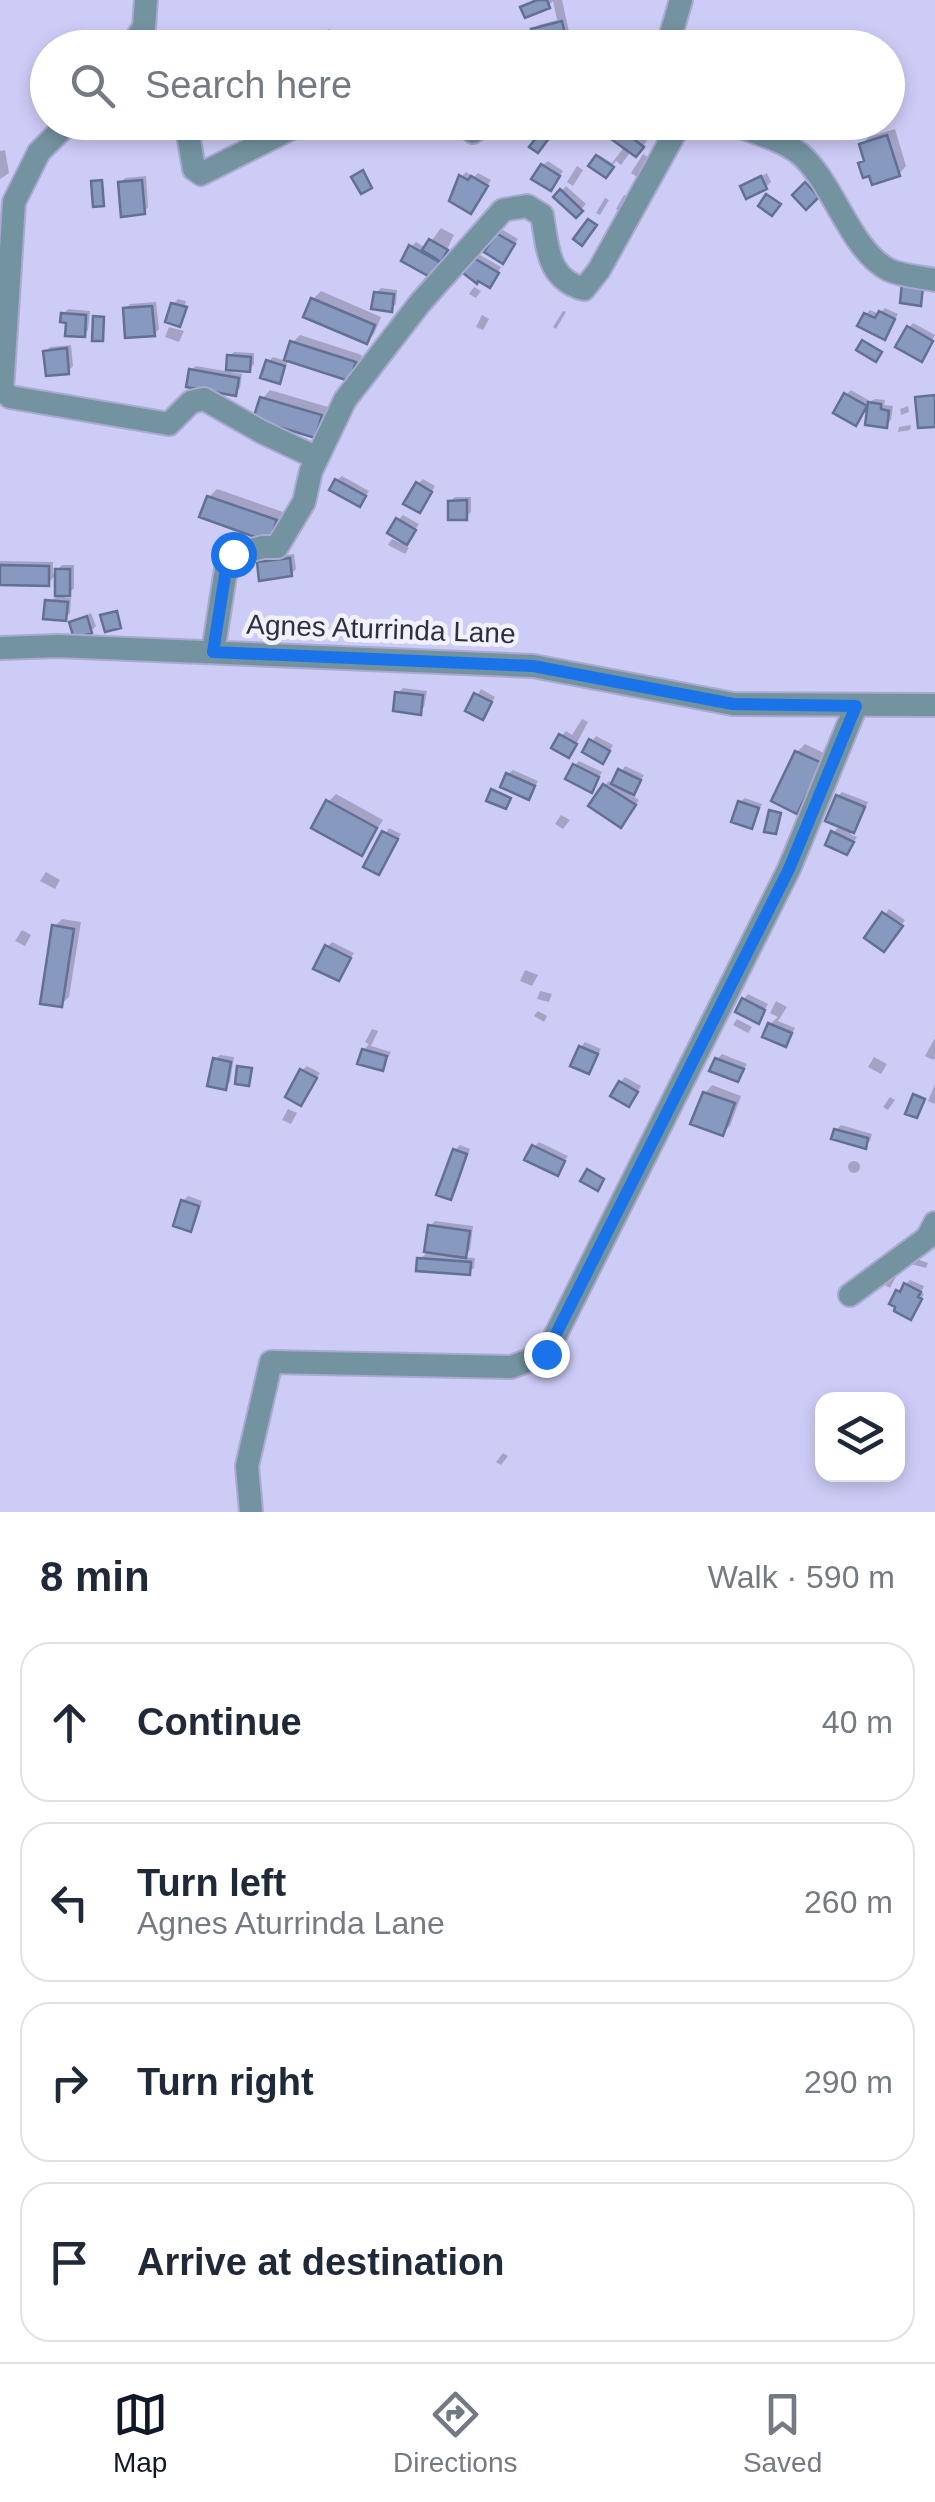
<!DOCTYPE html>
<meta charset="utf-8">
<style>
body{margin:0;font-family:Arial,sans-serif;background:#f6f6f7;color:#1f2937}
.controls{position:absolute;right:30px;bottom:30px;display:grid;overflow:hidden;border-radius:20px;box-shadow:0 5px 15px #0003}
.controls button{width:90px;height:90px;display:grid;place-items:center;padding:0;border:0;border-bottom:2px solid #e0e1e3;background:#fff;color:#1f2937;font:50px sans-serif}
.stop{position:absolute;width:30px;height:30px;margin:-22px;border:8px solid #1a73e8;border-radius:50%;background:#fff}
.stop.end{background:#1a73e8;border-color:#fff;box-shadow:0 2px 10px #0008}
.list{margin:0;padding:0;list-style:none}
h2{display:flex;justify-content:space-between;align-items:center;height:130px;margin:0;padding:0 40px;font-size:42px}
h2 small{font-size:32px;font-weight:400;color:#747a83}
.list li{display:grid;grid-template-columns:65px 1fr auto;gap:30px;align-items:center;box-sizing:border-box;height:160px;margin:0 20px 20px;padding:0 20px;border:2px solid #e0e1e3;border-radius:30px}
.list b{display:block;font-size:38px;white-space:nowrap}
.list p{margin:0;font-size:32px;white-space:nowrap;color:#747a83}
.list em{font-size:32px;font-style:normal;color:#747a83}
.icon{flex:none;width:55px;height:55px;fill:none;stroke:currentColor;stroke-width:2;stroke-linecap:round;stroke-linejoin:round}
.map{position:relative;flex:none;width:935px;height:1512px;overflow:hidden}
.search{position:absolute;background:#fff;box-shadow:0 5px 15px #0003;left:30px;right:30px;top:30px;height:110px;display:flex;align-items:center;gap:25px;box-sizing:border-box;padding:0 35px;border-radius:55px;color:#747a83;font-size:38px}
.sheet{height:850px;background:#fff}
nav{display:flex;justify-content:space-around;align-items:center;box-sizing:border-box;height:140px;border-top:2px solid #e0e1e3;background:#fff;font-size:28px;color:#747a83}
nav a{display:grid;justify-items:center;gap:5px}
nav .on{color:#111827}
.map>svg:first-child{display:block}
.shadow{fill:#0003}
.building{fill:#8899bf;stroke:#617094;stroke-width:2.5}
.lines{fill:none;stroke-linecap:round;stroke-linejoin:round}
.minor-casing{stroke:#aaa9cf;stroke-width:26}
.minor{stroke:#7493a1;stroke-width:22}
.route{stroke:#1a73e8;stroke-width:12}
.labels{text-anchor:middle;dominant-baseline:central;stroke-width:9;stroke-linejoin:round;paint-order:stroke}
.street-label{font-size:28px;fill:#302f40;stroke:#f1f1fe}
</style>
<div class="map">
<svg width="935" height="1512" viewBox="0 0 935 1512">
<rect width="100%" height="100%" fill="#cdccf7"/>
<!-- shadow -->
<path class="shadow" d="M534 0H562L572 45 570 48H538L534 29 539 25 557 20 553 1 548 6 523 7Z
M621 122 647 141 640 149 631 151 621 165 616 161 606 175 592 165 599 155 612 163 625 146 617 127Z
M895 129 906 166 899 174 861 163 866 159 861 145 869 137Z
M5 150 9 173 0 179V151Z
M643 154 649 158 637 177 631 173Z
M548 161 563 171 555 183 543 165Z
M577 166 583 170 573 186 567 182Z
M466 172 474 177 478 173 491 180 476 206 461 177Z
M767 173 771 182 766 187 743 186Z
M146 176 148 207 144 212 120 183 125 178Z
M566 186 586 204 576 215 556 197Z
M624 195 630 198 622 213 616 209Z
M605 198 609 200 600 215 596 213Z
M441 228 454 235 437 270 411 247 416 242 426 248Z
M503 230 518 239 507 256 498 234Z
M478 254 501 267 494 280 474 259Z
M474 287 481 291 476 298 469 294Z
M381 288 397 290 396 304 391 309 376 293Z
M321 291 381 317 374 334 367 342 313 299Z
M178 299 186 301 180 324 173 304Z
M156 302 159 329 154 334 125 309 130 304Z
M885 308 898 314 884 337 866 314 870 310 879 314Z
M68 309 90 311 88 330 84 335 63 314Z
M563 311 566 312 556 329 553 327Z
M482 315 489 319 483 330 476 327Z
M913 323 935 335 922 359 909 328Z
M169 327 184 331 179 342 165 337Z
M300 335 362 355 357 370 349 378 289 359 279 382 268 362 273 357 286 361 292 343Z
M71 345 73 366 68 371 45 352 50 347Z
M234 352 254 353V364L249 369 229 356Z
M196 366 242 374 240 388 235 393 191 370Z
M270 390 328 407 323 427 315 435 263 398Z
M851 390 870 401 860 418 846 395Z
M875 399 885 400 884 405 893 406 891 420 886 425 868 423 871 401Z
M908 406 909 412 901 415 900 409Z
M911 425 910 430 898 432 899 427Z
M342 476 369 491 364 499 337 480Z
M423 479 435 486 424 505 418 484Z
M217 489 283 512 276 531 268 539 209 497Z
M455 497H471V512L466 517 450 502Z
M403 515 419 524 404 545 409 548 405 554 388 545 392 539 403 544 405 541 398 520Z
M294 554 296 569 291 574 259 563 264 558Z
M0 561 53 562V574L62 565H74V588L65 598H71L70 613 65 618 48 602 57 597V574L48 583 0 582Z
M91 613 96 626 91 631 72 623Z
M403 688 427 691 424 707 420 712 398 693Z
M481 689 495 697 483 717 469 710Z
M582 719 588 722 573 750 561 736 566 731 572 735Z
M596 736 613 745 607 756 585 751Z
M805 744 828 755 805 803 797 811 774 800 797 752Z
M579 761 602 772 591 790 575 765Z
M625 766 644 775 631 795 639 800 625 820 605 785 609 781 614 784Z
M513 770 538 781 529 797 508 774Z
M842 792 868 802 858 826 850 834 857 837 847 852 833 833 840 825 838 796Z
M336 794 383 820 361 853 328 802Z
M745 798 762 804 751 826 740 802Z
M561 815 570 820 563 829 555 824Z
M389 828 401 834 379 872 367 866Z
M46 872 60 880 55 889 40 881Z
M889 909 905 920 889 944 867 938Z
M62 919 81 922 69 997 61 1004 54 927Z
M22 930 31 935 25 946 15 941Z
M332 942 354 953 338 978 327 947Z
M525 970 538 975 532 986 520 981Z
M540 991 552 994 549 1002 537 999Z
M748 994 768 1004 758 1021 744 999Z
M776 1001 787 1007 778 1021 795 1028 786 1044 770 1024 778 1017 770 1013Z
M538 1011 547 1016 544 1022 534 1016Z
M737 1019 752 1027 748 1033 733 1025Z
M372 1029 378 1031 371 1046 391 1052 382 1068 364 1050 369 1044 365 1042Z
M935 1038V1058L933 1060 925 1056Z
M585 1042 601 1049 589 1071 581 1047Z
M722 1054 747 1064 738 1080 717 1059Z
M220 1055 234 1057 230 1082 225 1087 215 1059Z
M874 1057 887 1064 881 1074 868 1067Z
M307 1066 320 1073 301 1103 302 1070Z
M625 1077 641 1086 634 1099 621 1082Z
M935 1084V1104L928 1101Z
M712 1085 741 1096 730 1126 722 1133 705 1093Z
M890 1097 895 1100 888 1110 883 1107Z
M288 1109 297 1113 291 1124 282 1120Z
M841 1125 872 1134 870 1141 865 1146 836 1130Z
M539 1142 568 1156 557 1173 534 1147Z
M460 1145 470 1149 455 1193 450 1197 455 1150Z
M848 1167a6 6 0 1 1 12 0a6 6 0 1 1-12 0Z
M188 1196 202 1201 195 1224 190 1229 183 1201Z
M435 1221 473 1226 470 1250 463 1257 475 1258 474 1268 469 1272 419 1259 426 1254 430 1226Z
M906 1255 928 1263 926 1268 903 1262Z
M898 1273 890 1288 883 1284Z
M910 1280 924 1286 921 1292 924 1294 911 1316 898 1291Z
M503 1453 508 1456 501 1465 496 1462Z"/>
<!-- building -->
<path class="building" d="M537 0H547L550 8 525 18 520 7Z
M562 21 568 48H535L531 29Z
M329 31 331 41 304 46 302 36Z
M548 122H561L538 153 529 147Z
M615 125 644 147 636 157 607 136Z
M887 135 900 176 872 185 869 176 863 178 858 163 864 161 859 144Z
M596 155 614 167 606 178 588 166Z
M541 164 560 176 551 191 531 179Z
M363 170 372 188 361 194 351 177Z
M459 175 468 180 471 176 488 186 471 214 449 201Z
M761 176 767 189 746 199 740 186Z
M102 180 104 206 93 207 91 181Z
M142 180 145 214 121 217 118 182Z
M805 182 819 197 806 210 792 195Z
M560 189 583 211 576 218 553 197Z
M766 194 781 204 772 216 758 206Z
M588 219 597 225 582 246 573 239Z
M496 233 515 244 503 264 484 252Z
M429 239 448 250 441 262 422 250Z
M409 245 441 263 432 278 401 261Z
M472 257 499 273 490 288 478 281 477 284 463 273Z
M902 283 923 286 921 306 900 303Z
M374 292 394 294 392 312 371 309Z
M311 298 375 325 367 344 303 317Z
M171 303 187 307 180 327 165 322Z
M152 306 155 336 125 338 123 308Z
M879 311 895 319 885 340 857 326 864 313 875 318Z
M61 313 86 315 85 337 65 336 66 323 60 322Z
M93 316 104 317 103 341H92Z
M907 326 933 341 922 362 895 347Z
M862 340 882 352 876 362 856 350Z
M290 341 356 362 349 381 284 360Z
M67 348 69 374 46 376 43 351Z
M227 355 251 357 250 372 226 370Z
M266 360 285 366 280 384 260 378Z
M189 369 239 378 236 396 186 387Z
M844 393 867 406 856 426 833 413Z
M935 395V427L918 428 915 397Z
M260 397 322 415 315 438 253 419Z
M868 402 881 404V409L889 411 887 428 865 425Z
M335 479 366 496 360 507 329 490Z
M416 482 432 492 420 513 403 504Z
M207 496 277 520 269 542 199 517Z
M467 500V520H448V501Z
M396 518 416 530 407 545 387 533Z
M290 558 292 576 259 581 257 562Z
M0 565 49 566V586L0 585Z
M55 569H70V596H55Z
M45 600 68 602 66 621 43 619Z
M117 611 121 628 105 632 100 615Z
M87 616 92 633 74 639 69 622Z
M395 692 423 695 421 715 393 711Z
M474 693 492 702 483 720 465 711Z
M559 734 577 744 569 758 551 748Z
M589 739 610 751 603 764 582 752Z
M795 751 822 763 797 814 771 801Z
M573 764 599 777 592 793 565 779Z
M618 769 641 780 634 795 611 784Z
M506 773 535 786 529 800 500 787Z
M603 784 636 805 621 828 588 806Z
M491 789 511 798 506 809 486 801Z
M836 795 865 807 854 833 825 821Z
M326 800 377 828 362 856 311 828Z
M738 801 759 808 752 829 731 822Z
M769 810 781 813 776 834 764 832Z
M382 831 398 839 379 875 363 867Z
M831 831 854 842 847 855 825 845Z
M882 912 903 926 884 952 864 938Z
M52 925 74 929 62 1007 40 1004Z
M325 945 351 958 339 981 313 969Z
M742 998 765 1010 759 1024 735 1012Z
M768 1023 792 1033 786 1047 762 1037Z
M579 1046 598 1054 589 1074 570 1066Z
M362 1049 387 1056 383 1071 357 1064Z
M213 1058 231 1062 226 1090 207 1086Z
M715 1058 744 1069 738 1082 709 1071Z
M237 1066 252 1068 249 1086 235 1084Z
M300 1069 317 1078 301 1106 285 1097Z
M619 1081 638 1092 629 1107 610 1096Z
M703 1092 735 1103 723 1136 690 1124Z
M913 1094 925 1099 917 1118 905 1114Z
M834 1129 868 1138 866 1149 831 1139Z
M532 1145 565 1161 558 1176 524 1160Z
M453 1149 467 1154 451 1200 436 1195Z
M587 1169 604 1179 598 1191 580 1181Z
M181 1200 199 1206 191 1232 173 1226Z
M428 1225 470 1231 466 1258 424 1252Z
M417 1258 471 1262 470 1275 416 1271Z
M904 1283 921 1292 918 1297 922 1299 911 1320 894 1311 895 1307 889 1304 896 1290 900 1292Z"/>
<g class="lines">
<!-- minor casing -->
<g class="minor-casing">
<path id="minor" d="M130 48 144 27 146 0
M667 48 681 0
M69 122 39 152 14 202 2 390 10 397 169 424 191 402 204 399 262 432 317 458
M186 122 194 169 201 174 304 122
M465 122 473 132 487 122
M728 122C751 132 780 138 800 154 834 183 850 250 889 270 902 276 921 277 935 280
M0 648 58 646 533 666 733 704 935 705
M213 652 226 569 233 555 263 547H277L304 502 311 471 345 400 420 303 503 210 527 206 542 215C548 248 547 279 584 289L599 270 681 122
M850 1295 927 1238 935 1223
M251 1512 247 1466 271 1362 511 1367 546 1354 789 869 856 706"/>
</g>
<!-- minor -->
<use href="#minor" class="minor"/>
</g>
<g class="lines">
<!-- route -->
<path class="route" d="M233 554 226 569 213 652 533 666 733 704 856 706 789 869 546 1354"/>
</g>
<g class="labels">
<!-- street labels -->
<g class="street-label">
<text transform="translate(381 629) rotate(2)">Agnes Aturrinda Lane</text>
</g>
</g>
</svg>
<div class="controls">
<button><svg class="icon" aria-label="layers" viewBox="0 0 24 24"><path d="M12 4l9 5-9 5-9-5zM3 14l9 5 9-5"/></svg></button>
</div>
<div class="stop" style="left:233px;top:554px"></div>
<div class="stop end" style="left:546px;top:1354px"></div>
<div class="search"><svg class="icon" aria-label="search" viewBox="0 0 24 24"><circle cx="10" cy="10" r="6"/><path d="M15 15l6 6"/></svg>Search here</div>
</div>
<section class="sheet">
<h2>8 min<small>Walk · 590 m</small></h2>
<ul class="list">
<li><svg class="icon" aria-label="ahead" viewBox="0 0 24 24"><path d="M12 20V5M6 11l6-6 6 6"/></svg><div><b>Continue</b></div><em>40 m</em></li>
<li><svg class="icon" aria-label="left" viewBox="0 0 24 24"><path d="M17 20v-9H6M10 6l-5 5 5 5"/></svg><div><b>Turn left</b><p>Agnes Aturrinda Lane</p></div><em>260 m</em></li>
<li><svg class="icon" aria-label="right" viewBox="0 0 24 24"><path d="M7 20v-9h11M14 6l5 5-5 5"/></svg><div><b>Turn right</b></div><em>290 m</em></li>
<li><svg class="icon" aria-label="arrive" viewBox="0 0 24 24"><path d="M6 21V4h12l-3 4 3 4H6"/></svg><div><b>Arrive at destination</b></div></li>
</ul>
</section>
<nav>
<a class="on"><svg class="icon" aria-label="map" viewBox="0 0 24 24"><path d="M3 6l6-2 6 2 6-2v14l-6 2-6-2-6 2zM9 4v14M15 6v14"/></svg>Map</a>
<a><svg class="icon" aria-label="directions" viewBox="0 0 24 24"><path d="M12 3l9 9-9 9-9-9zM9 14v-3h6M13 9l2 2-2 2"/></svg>Directions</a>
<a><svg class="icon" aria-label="saved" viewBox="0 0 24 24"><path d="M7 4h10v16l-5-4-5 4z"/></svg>Saved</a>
</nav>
